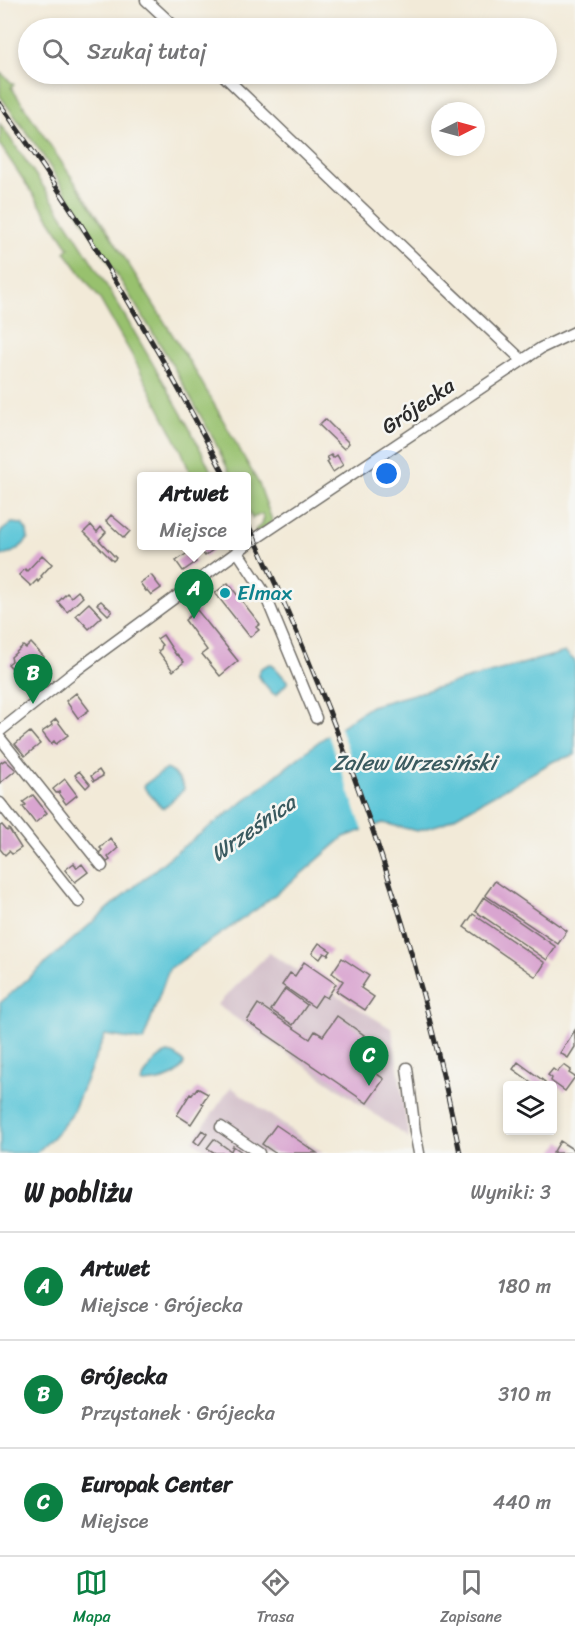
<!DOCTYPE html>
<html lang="pl">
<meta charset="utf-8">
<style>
body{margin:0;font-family:Sriracha,sans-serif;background:#f2f2f2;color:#202124}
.controls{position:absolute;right:18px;bottom:18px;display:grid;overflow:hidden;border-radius:6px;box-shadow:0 3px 9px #0003}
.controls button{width:54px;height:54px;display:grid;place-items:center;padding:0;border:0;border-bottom:2px solid #e0e0e0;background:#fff;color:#202124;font:30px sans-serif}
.compass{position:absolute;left:431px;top:102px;width:54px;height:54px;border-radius:50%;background:#fff;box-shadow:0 3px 9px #0003;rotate:84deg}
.you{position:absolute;left:387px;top:474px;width:21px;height:21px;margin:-15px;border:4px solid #fff;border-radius:50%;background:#1a73e8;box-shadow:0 0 0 9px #1a73e833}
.badge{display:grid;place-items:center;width:39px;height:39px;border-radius:50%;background:#0b8043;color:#fff;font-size:20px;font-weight:700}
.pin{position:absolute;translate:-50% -50px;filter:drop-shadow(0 2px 3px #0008)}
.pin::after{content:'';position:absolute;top:32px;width:21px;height:18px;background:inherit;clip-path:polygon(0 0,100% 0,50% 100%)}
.popup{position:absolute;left:137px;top:472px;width:114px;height:78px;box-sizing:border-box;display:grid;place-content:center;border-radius:6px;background:#fff;filter:drop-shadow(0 2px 4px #0005);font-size:20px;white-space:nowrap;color:#757577}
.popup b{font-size:22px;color:#202124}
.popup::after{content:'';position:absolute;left:50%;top:100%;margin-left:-12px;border:12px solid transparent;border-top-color:#fff}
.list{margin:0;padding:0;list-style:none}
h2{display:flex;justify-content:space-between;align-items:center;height:78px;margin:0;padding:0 24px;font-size:26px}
h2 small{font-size:20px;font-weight:400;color:#757577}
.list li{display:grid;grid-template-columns:39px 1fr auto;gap:18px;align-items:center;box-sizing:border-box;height:108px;padding:0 24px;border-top:2px solid #e0e0e0}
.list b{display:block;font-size:22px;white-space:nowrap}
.list p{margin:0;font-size:20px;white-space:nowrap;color:#757577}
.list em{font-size:20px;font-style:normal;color:#757577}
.icon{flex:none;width:33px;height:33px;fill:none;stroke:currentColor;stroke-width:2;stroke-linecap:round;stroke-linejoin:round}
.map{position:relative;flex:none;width:575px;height:1153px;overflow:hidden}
.search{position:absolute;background:#fff;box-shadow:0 3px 9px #0003;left:18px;right:18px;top:18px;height:66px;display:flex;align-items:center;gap:15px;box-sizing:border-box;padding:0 21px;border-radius:33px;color:#757577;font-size:22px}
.sheet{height:402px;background:#fff}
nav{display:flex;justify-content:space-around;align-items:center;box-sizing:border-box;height:84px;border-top:2px solid #e0e0e0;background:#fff;font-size:16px;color:#757577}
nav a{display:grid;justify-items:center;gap:3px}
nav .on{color:#0b8043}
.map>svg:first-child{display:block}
.industrial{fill:#d2bdc8}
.green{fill:#98c16e;stroke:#62764c;stroke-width:1.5}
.water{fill:#5dc6d8;stroke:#447882;stroke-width:1.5}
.pier{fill:#f2ead8}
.building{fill:#d9a5d0}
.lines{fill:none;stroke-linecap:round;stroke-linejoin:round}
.minor-casing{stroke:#716e68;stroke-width:13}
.minor{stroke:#fff;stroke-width:10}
.rail-casing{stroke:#2b2b2b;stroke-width:5}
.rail{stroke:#f6f6f2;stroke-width:3;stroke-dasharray:9;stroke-linecap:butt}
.culture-dot{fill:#0f9aa8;stroke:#f6f6f2;stroke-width:2}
.labels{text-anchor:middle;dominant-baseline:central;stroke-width:5;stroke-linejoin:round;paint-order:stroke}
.street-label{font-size:21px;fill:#2b2b2b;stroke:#f6f6f2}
.culture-label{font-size:21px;fill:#0d838f;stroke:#f6f6f2;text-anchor:start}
.water-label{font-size:22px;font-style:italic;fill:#3a5a5f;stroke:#f6f6f2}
</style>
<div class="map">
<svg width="575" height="1153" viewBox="0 0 575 1153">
<rect width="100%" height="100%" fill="#f6f6f2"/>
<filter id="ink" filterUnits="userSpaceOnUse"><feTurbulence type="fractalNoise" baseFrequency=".0167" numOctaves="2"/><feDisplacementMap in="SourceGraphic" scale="12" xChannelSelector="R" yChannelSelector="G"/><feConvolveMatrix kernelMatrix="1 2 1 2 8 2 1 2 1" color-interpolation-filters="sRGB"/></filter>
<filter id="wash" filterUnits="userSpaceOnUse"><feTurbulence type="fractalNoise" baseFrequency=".008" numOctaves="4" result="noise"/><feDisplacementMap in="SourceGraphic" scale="24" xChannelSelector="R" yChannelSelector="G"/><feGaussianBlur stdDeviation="1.35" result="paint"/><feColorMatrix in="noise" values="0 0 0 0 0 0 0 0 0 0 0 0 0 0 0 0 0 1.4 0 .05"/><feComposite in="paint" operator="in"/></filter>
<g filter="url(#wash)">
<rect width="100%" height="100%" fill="#f2ead8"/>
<!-- industrial -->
<path class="industrial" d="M269 953 392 1029 409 1138 217 1005Z
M231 1087 323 1153H210L193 1141Z"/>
<!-- green -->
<path class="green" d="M0 72 14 85 11 87 111 236 197 374 259 484 272 520V522L256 533 255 530 262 524 264 518 262 514 252 518 247 507 246 476H231L213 438 166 354 40 151 0 96Z
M0 124C54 199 104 279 150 359 172 397 196 437 213 476H191L182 452 133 357 99 298 65 252 69 248 0 145Z"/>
<!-- water -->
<path class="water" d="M12 523 22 524 27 531 28 539C22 547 11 555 0 556V532Z
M565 652 575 661V755L554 761 444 823 417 831 383 823 344 837 300 875 257 909 169 969 143 1041 105 1035 71 1116 52 1138 36 1153H0V1003L110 907 176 852 239 805 318 742 371 706Z
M270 664H272L288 682 276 695 272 693 258 676 261 668Z
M166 769C173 772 183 781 184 789L164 808 161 807 145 789 144 785Z
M168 1053C176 1054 179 1057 184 1063 180 1078 157 1082 143 1083L141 1082C146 1071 156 1056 168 1053Z"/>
<!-- pier -->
<path class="pier" d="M340 723 339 725 351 758 353 760 352 761 364 795 366 796 365 797 376 829 364 833 327 732Z"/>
<g id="blocks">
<!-- building -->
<path class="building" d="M325 419 349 443 344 449 319 425Z
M331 455 333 458 337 455 343 465 333 472 327 462 329 460 327 457Z
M111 515 130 531 124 538 106 521Z
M91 525 97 532 101 527 106 532 99 540 116 558 113 561 84 532Z
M197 546H212L215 548 205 556Z
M189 552 196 562 183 571 176 561Z
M42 555 52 564 41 576 42 577 38 582 37 580 31 586 19 575 25 569 27 571Z
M151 575 161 588 151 595 147 590 146 591 140 583Z
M228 583 260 624 256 627 259 630 250 637 215 593Z
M78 591 83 597 67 612 58 602 67 593 71 597Z
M101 601 112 611 108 615 97 604Z
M89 603 102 617 89 629 76 615Z
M197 610 238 661 220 676 202 654 207 650 185 620Z
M163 635 176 655 177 654 184 662 173 671 158 651 161 649 162 645 157 639Z
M31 643 44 657 43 659 40 661 37 659 33 663 37 668 32 672 28 667 22 671 25 676 22 678 8 664 12 661 11 657 23 646 26 648Z
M76 693 89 710 78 718 66 701Z
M56 719 68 735 56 744 54 741 51 744 42 732 52 725 51 723Z
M30 732 40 744 25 756 15 744Z
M5 760 16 770 0 783V763Z
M99 770 103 776 94 781 91 776Z
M79 771 90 784 86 788 75 775Z
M65 779 77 795 66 804 58 793 60 792 56 793 53 789Z
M33 795 47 813 35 823 23 807 26 805 23 802Z
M2 825 7 831 9 829 21 848 12 854 9 851 5 855 0 849V826Z
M110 838 118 848 108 857 110 860 107 862 99 853 102 850 100 848Z
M74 863 77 868 82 864 88 872 75 882 65 870Z
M495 881 567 931 558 944 485 895Z
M484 897 556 947 547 960 475 911Z
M473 914 545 963 536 977 464 927Z
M319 943 331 951 328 955 324 953 320 959 312 953Z
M342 958 369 976 361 988 374 997 365 1010 336 991 343 981 332 973Z
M304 962 336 984 327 998 322 995 314 1007 282 985 290 973 295 976Z
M285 989 307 1005 293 1025 271 1010Z
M258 1004 310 1039 315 1031 323 1036 337 1016 364 1035 350 1055 384 1079 367 1103 247 1021Z
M575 1030V1047L568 1058 560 1053Z
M518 1062 545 1082 542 1086H537L513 1069Z
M564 1065 571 1070 569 1073 575 1077 565 1091 551 1081 552 1078 548 1075 553 1069 557 1072Z
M197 1088 208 1094 202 1103 204 1104 191 1124 177 1115 190 1094 192 1095Z
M276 1125 317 1153H275L262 1144Z
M202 1130 207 1134 199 1145 194 1141Z
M214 1139 231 1151 233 1146 243 1153H215L207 1148Z
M560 1141 574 1150 572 1153H553Z"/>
</g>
</g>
<g filter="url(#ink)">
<use href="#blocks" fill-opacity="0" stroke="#716e68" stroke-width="1.5"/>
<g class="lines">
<!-- minor casing -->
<g class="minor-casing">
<path id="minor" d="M146 0 176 28
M222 74 437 280 522 360
M246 545 541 348 575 332
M237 551 264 592 316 718
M0 731 74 672 245 546
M0 738 102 866
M0 803 79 902
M407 1068 415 1132 419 1153
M221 1127 259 1153"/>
</g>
<!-- minor -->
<use href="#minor" class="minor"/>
<!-- rail casing -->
<g class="rail-casing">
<path id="rail" d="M0 104C84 223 159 347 225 476
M246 520C342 721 416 934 460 1153"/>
</g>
<!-- rail -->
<use href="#rail" class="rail"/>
</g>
</g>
<!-- markers -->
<circle class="culture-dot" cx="225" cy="593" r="6"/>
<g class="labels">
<!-- street labels -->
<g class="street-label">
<text transform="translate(418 406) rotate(-34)">Grójecka</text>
</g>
<!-- culture labels -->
<g class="culture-label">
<text x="237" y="593">Elmax</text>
</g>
<!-- water labels -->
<g class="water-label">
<text x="414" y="762">Zalew Wrzesiński</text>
<text transform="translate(253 828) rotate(-35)">Wrześnica</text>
</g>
</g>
</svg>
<div class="controls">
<button><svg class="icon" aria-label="layers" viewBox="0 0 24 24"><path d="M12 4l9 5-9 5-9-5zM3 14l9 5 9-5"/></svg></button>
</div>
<svg class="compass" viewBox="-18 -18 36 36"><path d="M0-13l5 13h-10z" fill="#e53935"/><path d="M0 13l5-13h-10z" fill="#757577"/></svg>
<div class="you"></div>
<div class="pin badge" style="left:194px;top:619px">A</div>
<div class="popup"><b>Artwet</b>Miejsce</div>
<div class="pin badge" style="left:33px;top:704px">B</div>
<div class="pin badge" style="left:369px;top:1086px">C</div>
<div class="search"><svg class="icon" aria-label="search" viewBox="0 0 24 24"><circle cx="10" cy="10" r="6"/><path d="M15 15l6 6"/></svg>Szukaj tutaj</div>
</div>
<section class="sheet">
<h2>W pobliżu<small>Wyniki: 3</small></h2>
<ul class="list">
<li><span class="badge">A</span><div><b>Artwet</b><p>Miejsce · Grójecka</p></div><em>180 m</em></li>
<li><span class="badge">B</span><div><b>Grójecka</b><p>Przystanek · Grójecka</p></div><em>310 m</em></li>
<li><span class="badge">C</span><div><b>Europak Center</b><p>Miejsce</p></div><em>440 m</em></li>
</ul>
</section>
<nav>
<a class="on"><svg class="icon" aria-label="map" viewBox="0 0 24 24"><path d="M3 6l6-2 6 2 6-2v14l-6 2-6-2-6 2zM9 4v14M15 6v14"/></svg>Mapa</a>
<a><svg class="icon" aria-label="directions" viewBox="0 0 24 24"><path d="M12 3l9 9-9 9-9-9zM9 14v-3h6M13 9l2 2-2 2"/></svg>Trasa</a>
<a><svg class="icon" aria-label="saved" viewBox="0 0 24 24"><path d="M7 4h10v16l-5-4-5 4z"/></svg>Zapisane</a>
</nav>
